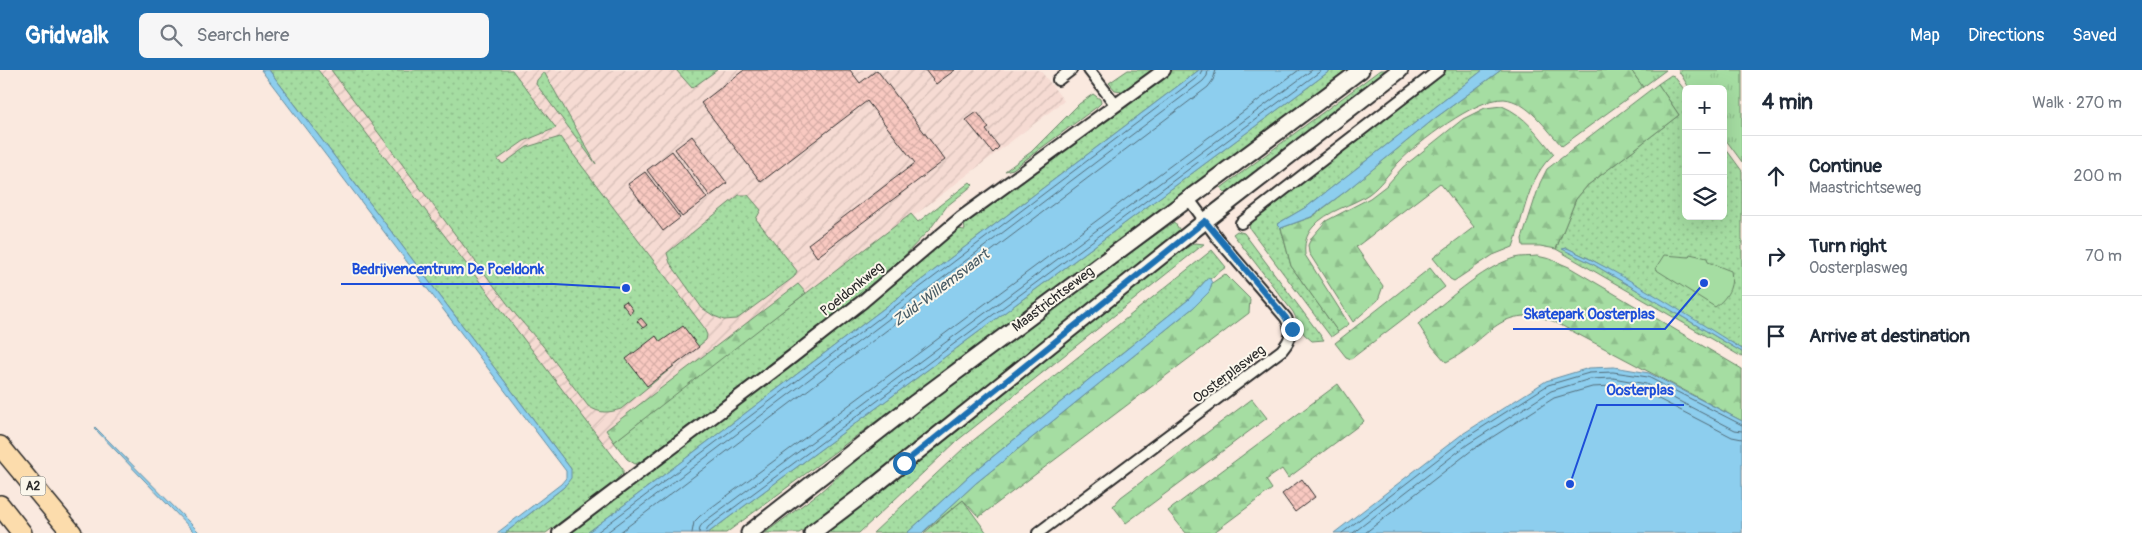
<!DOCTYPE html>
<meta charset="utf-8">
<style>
body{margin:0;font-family:Pangolin,sans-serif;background:#f6f6f7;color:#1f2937}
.controls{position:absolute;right:15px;top:15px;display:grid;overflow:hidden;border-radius:8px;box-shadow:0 5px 20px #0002}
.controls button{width:45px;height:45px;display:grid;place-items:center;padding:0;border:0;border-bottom:1px solid #e0e1e3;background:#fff;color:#1f2937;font:25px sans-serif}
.stop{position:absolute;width:15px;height:15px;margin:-11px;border:4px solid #1f6fb2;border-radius:50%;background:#fff}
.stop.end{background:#1f6fb2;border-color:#fff;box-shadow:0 1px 5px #0008}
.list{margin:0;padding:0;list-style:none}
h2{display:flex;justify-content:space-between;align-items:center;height:65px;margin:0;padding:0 20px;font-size:21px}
h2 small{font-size:16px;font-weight:400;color:#747a83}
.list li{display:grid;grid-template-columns:32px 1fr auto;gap:15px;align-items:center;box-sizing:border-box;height:80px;padding:0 20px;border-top:1px solid #e0e1e3}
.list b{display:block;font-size:19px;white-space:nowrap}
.list p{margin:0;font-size:16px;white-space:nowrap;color:#747a83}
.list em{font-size:16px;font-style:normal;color:#747a83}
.icon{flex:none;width:28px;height:28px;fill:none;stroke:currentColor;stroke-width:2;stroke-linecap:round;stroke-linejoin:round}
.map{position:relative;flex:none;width:1742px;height:463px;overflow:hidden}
header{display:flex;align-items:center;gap:30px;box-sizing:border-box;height:70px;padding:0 25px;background:#1f6fb2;color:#fff}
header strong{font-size:24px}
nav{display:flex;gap:28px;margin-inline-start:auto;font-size:18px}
.search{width:350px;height:45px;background:#f6f6f7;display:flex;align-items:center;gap:12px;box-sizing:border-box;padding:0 18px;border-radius:8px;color:#747a83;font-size:19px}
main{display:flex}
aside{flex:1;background:#fff}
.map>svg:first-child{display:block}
.industrial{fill:url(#industrial-furrows)}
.grass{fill:url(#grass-dots);stroke:#688466}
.forest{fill:url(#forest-firs);stroke:#688466}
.park{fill:url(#park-tufts);stroke:#688466}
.garden{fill:#a5dda2;stroke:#688466}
.water{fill:#8dceee;stroke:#668da0}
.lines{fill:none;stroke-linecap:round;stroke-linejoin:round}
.shore{stroke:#526c79;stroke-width:1}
.building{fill:url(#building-cross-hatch);stroke:#2b2b2b}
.minor-casing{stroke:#2b2b2b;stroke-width:14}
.tertiary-casing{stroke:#2b2b2b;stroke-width:16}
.secondary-casing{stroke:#2b2b2b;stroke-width:19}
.motorway-casing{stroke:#2b2b2b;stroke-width:22}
.minor{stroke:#fbf7ec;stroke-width:10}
.tertiary{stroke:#fbf7ec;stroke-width:12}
.secondary{stroke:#fbf7ec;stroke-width:15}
.motorway{stroke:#fcdcac;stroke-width:19}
.route{stroke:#1f6fb2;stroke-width:6}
.labels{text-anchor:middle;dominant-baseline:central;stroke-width:4;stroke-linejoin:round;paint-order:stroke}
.shield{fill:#fbf7ec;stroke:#696865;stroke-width:1}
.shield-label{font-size:12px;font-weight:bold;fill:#2b2b2b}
.street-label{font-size:14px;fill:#2b2b2b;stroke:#fbf7ec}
.water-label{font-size:15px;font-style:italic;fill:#485c66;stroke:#fbf7ec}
.leader{fill:none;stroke:#1d4ed8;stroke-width:2}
.callout-dot{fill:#1d4ed8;stroke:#fbf7ec;stroke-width:2}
.callout-label{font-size:15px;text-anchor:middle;font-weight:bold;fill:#1d4ed8;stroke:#fbf7ec;stroke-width:4;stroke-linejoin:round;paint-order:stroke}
</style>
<header>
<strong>Gridwalk</strong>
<div class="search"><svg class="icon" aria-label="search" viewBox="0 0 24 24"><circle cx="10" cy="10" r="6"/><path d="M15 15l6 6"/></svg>Search here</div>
<nav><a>Map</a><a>Directions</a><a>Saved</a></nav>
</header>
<main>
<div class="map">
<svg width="1742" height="463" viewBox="0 0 1742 463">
<defs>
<pattern id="industrial-furrows" width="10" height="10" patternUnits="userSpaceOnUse" patternTransform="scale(1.25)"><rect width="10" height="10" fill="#f6dbd3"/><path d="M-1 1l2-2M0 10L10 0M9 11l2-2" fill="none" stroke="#d3bcb5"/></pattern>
<pattern id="grass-dots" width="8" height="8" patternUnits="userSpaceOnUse" patternTransform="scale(1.25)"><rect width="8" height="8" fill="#a5dda2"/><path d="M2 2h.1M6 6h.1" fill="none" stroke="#8ebe8c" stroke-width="1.8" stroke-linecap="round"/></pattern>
<pattern id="forest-firs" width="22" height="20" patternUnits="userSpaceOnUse" patternTransform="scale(1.25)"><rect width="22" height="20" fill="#a5dda2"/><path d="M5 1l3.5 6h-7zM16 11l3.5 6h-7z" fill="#8ebe8c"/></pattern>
<pattern id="park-tufts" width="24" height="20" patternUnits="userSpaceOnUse" patternTransform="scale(1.25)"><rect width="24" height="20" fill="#a5dda2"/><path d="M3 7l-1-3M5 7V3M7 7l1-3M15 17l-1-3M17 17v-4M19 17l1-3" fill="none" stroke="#8ebe8c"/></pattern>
<pattern id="building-cross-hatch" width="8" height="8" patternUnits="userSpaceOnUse" patternTransform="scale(1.25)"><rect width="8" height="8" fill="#f9c9c1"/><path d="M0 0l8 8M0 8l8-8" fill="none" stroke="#d6ada6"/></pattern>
</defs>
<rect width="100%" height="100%" fill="#fae9df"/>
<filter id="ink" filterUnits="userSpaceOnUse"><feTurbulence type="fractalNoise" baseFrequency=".02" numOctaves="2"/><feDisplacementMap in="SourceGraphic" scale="10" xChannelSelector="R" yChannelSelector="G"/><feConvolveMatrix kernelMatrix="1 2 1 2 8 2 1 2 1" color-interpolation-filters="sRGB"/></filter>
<g filter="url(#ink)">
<!-- industrial -->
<path class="industrial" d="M266 0H1040L1064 31 575 405Z"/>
<!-- grass -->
<path class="grass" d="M269 0H318L623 399V403L615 411 546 463H505L564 417 571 399Z
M331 0H512L556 58 524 71 497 90 503 94 527 77 560 67 703 256 707 265 706 270 621 339C608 343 600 344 588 336L543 276 516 245Z
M676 0H717L692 18Z
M1128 0H1153L1122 21 1115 20 1109 13Z
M1173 0H1199L587 463H566L956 159 965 160 964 153 1122 34Z
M1331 0H1348L726 463H708Z
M1380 0H1392L1229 127 1221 118Z
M1446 0H1483L1308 136 1277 154 1281 158 1291 196 1338 262 1331 267 1250 159 1249 154 1256 147Z
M544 2 596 94 536 14 537 10Z
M1671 5 1674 6 1686 22V146H1723V75L1742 101V279L1592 190 1567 178 1563 179 1591 193 1742 282V287L1556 179 1576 129 1588 115 1679 45 1658 14Z
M1093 24 1100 29 1101 33 1098 36 1013 99 1005 101 1031 82 1079 34Z
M970 112 973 115 947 136 930 159 903 187 857 226 799 272 640 392 635 394 627 389 614 372 698 305 911 144 918 152Z
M739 125H748L761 140 756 149 797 201 794 207 737 249 724 250 714 246 702 238 670 193 667 183Z
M1174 152 1182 163 886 398 807 458 799 463H765L819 423 907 346 1087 213Z
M1237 161 1244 163 1324 270 1312 271 1304 264 1293 242 1233 164Z
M1195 173 1204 174 958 370 859 463H824C947 373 1063 275 1182 180Z
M1212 180 1226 197 1210 209 1208 208 1188 230 970 405 907 463H873L965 377Z
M963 430 987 463H924Z"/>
<!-- forest -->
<path class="forest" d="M1501 0H1631L1643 17 1562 76C1547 60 1528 31 1504 29 1475 28 1418 73 1398 93 1388 104 1381 115 1369 124 1352 136 1327 140 1313 157 1306 165 1304 174 1305 185L1349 254 1338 262 1291 196 1281 158 1312 147 1346 121 1434 49Z
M1658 14 1679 45 1588 115 1576 129 1556 179 1540 176H1523L1522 169 1540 113 1547 99Z
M1502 36C1526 46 1537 64 1554 84 1528 106 1524 146 1513 177L1493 185 1454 211 1450 209 1433 188 1474 157 1440 113 1356 177 1383 216 1378 230 1353 252 1309 183 1308 175 1312 167 1326 151 1370 128 1387 115 1403 97 1463 49 1485 38Z
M1537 186 1550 189 1569 197 1742 299V351L1553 251C1497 232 1489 272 1446 292L1432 276 1418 254C1446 232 1480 199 1514 188 1521 186 1530 187 1537 186Z
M1430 198 1445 217 1351 289 1346 287 1335 273Z
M1225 204 1250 229 1249 243 979 447 963 430 922 463 976 413 1194 237 1209 222 1212 213Z
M798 214 806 223 614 372 606 360Z
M1338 314 1364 351 1362 353 1288 408 1282 399 1266 410 1272 419 1213 463H1186L1168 441Z
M1252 329 1267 348 1126 453 1113 436 1121 427Z"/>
<!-- park -->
<path class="park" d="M1631 0H1666L1643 17Z
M1678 0H1742V92L1723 66V19H1690Z"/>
<!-- garden -->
<path class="garden" d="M1690 184 1707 188 1708 192 1731 201C1734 217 1727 228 1715 237L1655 199 1664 185 1689 187Z"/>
<!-- water -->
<path class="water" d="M261 0H269L571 399V408L564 417 505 463H497L561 414 566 408V401Z
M1199 0H1331L708 463H587Z
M1483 0H1501L1434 49 1346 121 1311 147 1281 158 1277 154 1308 136Z
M1567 178C1628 206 1685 244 1742 279V282L1591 193 1562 179Z
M1209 207 1212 213 1209 222 1194 237 976 413 922 463H907L970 405 1188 230Z
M1614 297 1649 303 1742 351V463H1334L1461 365 1546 311 1589 298Z
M95 357 200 463H195L94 358Z"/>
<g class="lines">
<!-- shore -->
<path class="shore" d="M596 463 1199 6 1202 0
M606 463 1203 11 1207 6 1208 0
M619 463 1208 17 1213 10 1216 0
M692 463 694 452 700 446 1299 0
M699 463 700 457 704 452 1312 0
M706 463 708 457 1322 0
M1342 463 1464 369 1548 315 1589 303 1613 302 1648 307 1742 355
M1353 463 1468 374 1551 321 1590 309 1613 308 1646 314 1735 360 1742 361
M1365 463 1472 380 1554 328 1592 317 1613 316 1643 321 1732 367 1742 369"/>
</g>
<!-- building -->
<path class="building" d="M744 0H850L860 13 877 0 945 90 817 187 808 174 915 93 867 31 761 112 701 33Z
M925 0H955L936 14Z
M977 42 989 58 986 60 999 77 993 83 966 50Z
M692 66 727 113 710 126 675 79Z
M672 81 707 128 682 147 647 100Z
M645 102 680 148 663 161 628 114Z
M626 231 633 240 630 244 622 234Z
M641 248 647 255 643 258 637 251Z
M683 256 699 277 647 316 626 289 656 266 660 272Z
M1302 409 1315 427 1295 442 1282 424Z"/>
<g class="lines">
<!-- minor casing -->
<g class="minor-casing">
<path id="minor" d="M1089 0 1115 34
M1058 10 1071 0
M1241 153 1439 0
M1038 463 1282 280C1292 268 1293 262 1286 248L1219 170 1188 128"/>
</g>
<!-- tertiary casing -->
<g class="tertiary-casing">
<path id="tertiary" d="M559 463 784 293 862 232 961 148 1164 0"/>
</g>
<!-- secondary casing -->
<g class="secondary-casing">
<path id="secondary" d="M749 463 916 332 1361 0
M812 463 877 414 1205 151 1400 0"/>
</g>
<!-- motorway casing -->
<g class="motorway-casing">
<path id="motorway" d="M0 376 72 463
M0 435 22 463"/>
</g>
<!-- minor -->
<use href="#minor" class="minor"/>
<!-- tertiary -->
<use href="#tertiary" class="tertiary"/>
<!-- secondary -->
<use href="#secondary" class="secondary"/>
<!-- motorway -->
<use href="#motorway" class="motorway"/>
</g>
</g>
<g class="lines" filter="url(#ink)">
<!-- route -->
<path class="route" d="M904 393 1205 151 1286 248 1292 259"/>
</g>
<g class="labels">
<!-- shield labels -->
<rect class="shield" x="20.5" y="406.5" width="25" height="19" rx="4"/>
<g class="shield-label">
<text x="33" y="416">A2</text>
</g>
<!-- street labels -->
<g class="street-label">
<text transform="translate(852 219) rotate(-39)">Poeldonkweg</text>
<text transform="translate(1053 229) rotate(-37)">Maastrichtseweg</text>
<text transform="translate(1229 304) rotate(-37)">Oosterplasweg</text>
</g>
<!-- water labels -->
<g class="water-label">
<text transform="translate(941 218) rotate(-37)">Zuid-Willemsvaart</text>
</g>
</g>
<!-- callouts -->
<path class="leader" d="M626 218L554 214H341M1704 213L1665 259H1513M1570 414L1597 335H1684"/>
<g class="callout-dot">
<circle cx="626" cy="218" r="5"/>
<circle cx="1704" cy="213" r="5"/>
<circle cx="1570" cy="414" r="5"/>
</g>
<g class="callout-label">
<text x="448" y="204">Bedrijvencentrum De Poeldonk</text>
<text x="1589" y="249">Skatepark Oosterplas</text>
<text x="1640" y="325">Oosterplas</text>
</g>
</svg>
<div class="controls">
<button>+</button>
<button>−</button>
<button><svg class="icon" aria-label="layers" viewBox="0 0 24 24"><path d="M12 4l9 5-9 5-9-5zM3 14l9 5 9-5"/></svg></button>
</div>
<div class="stop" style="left:904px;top:393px"></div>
<div class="stop end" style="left:1292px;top:259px"></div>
</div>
<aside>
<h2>4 min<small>Walk · 270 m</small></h2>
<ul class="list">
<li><svg class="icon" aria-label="ahead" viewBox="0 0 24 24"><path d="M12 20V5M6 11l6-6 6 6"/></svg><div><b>Continue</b><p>Maastrichtseweg</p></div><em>200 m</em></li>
<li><svg class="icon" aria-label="right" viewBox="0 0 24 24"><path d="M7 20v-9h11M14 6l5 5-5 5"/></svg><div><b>Turn right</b><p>Oosterplasweg</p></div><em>70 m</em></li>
<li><svg class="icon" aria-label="arrive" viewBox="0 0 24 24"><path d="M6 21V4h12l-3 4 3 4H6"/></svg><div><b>Arrive at destination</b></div></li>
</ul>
</aside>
</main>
